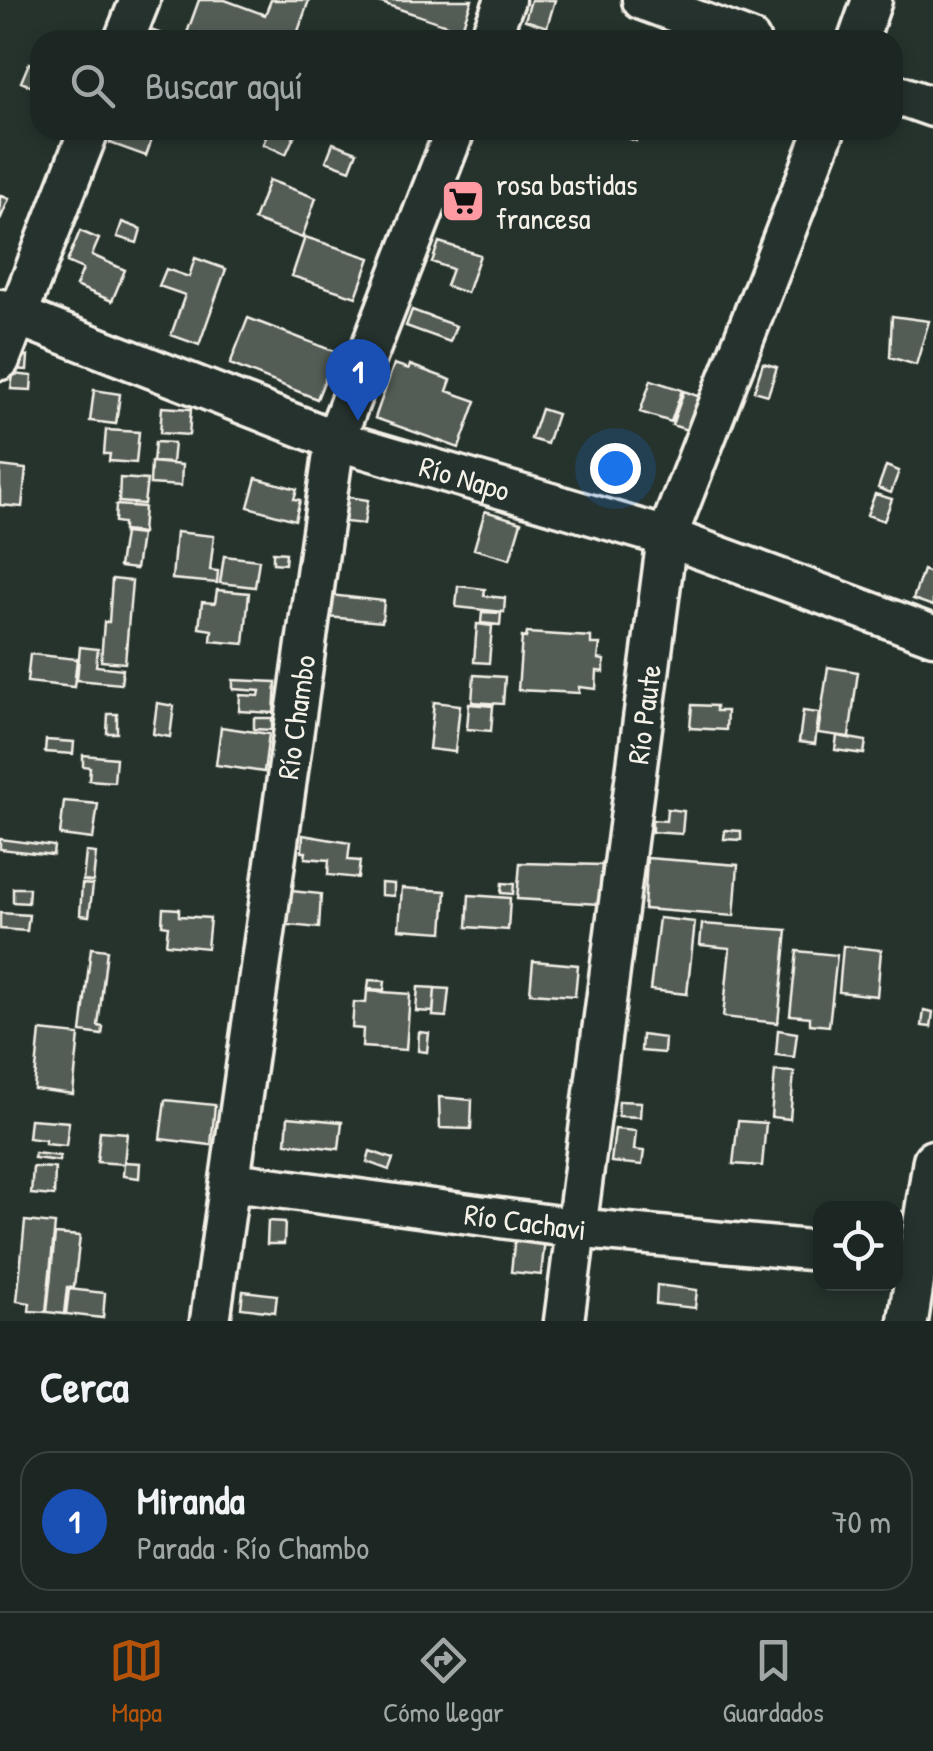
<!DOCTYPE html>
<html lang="es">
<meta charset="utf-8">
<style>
body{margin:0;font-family:"Patrick Hand",sans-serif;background:#252e2a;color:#f1f3f6}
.controls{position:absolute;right:30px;bottom:30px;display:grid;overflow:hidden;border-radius:20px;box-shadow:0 5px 15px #0003}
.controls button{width:90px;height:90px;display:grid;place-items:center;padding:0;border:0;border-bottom:2px solid #3a4340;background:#1c2622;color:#f1f3f6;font:50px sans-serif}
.you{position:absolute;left:615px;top:468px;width:35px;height:35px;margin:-25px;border:8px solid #fff;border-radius:50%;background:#1a73e8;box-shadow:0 0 0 15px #1a73e833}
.badge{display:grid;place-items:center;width:65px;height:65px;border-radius:50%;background:#b45309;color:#fff;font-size:32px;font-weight:700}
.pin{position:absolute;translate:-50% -82px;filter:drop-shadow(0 2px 5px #0008)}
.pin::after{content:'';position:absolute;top:52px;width:35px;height:30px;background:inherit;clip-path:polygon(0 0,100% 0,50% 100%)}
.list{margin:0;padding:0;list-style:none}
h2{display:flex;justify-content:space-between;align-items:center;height:130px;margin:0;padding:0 40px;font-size:42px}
h2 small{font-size:32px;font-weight:400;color:#a0a5a5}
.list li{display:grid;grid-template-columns:65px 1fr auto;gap:30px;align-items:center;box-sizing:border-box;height:140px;margin:0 20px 20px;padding:0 20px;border:2px solid #3a4340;border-radius:30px}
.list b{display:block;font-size:38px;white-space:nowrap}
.list p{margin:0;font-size:32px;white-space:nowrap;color:#a0a5a5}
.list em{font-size:32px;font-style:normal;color:#a0a5a5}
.icon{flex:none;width:55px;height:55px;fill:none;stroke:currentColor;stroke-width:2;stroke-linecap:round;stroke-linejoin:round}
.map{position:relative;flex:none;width:933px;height:1321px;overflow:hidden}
.search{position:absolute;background:#1c2622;box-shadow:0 5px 15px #0003;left:30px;right:30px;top:30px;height:110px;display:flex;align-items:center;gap:25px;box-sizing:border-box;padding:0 35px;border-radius:30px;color:#a0a5a5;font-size:38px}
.sheet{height:290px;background:#1c2622}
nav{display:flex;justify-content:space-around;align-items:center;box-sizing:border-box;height:140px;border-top:2px solid #3a4340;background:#1c2622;font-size:28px;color:#a0a5a5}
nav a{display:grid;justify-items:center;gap:5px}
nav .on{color:#b45309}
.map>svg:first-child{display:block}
.building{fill:#525c55;stroke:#f4f1e8;stroke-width:2.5}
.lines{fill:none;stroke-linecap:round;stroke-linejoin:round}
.minor-casing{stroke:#f4f1e8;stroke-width:45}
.minor{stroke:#26332d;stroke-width:38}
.labels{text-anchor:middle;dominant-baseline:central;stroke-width:8;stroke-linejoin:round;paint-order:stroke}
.poi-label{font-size:30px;fill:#f4f1e8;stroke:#26332d;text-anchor:start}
.street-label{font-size:30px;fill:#f4f1e8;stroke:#26332d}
</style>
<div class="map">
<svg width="933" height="1321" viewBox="0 0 933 1321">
<rect width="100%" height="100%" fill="#26332d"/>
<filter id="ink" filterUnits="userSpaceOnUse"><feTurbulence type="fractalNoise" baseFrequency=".01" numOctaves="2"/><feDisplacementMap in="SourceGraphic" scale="20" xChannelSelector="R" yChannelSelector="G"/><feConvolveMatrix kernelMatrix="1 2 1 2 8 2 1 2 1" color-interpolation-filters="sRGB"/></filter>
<g filter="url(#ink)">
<!-- building -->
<path class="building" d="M199 0H225L265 15 271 0H309L295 40H206L187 33Z
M373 0H472L461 30Z
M531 0H555L547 27 525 20Z
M150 30 180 40H147Z
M29 63 40 67V90L21 82Z
M115 130H142L154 134 146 156 110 143Z
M269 130H297L286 154 263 144Z
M605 130H640L636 141Z
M333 143 357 152 350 170 326 161Z
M269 180 316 198 302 238 254 220Z
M0 195 9 199 0 220Z
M122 222 141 229 137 243 117 237Z
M80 231 99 239 92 255 125 270 112 301 76 286 83 269 67 262Z
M305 237 370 258 356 297 292 276Z
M439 242 480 255 467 293 446 286 452 269 432 262Z
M195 258 226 269 199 345 171 335 185 295 159 286 166 269 189 277Z
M412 310 456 326 450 342 406 326Z
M892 316 929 321 916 365 890 357Z
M248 318 336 352 317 399 230 364Z
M14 355 28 356 27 370 13 369Z
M763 363 777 367 768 395 754 391Z
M394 364 409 369 410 365 451 380 447 391 476 401 459 448 375 418Z
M13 374 32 376 31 390 11 389Z
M651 380 682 390 671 422 640 412Z
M94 390 120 394 116 424 90 421Z
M684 391 703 398 690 431 672 425Z
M162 407 191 409 189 435 160 433Z
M541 409 557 414 547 444 531 439Z
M106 430 139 432 136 463 109 461 110 454H104Z
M155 442 174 443 172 463 153 462Z
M151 462 182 465 181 486 150 484Z
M0 466 26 469 22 507 0 505Z
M886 466 899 471 891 493 878 488Z
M120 478 147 480 144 504 119 502Z
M256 478 297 489 294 499 300 500 295 520 248 507Z
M875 494 892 499 884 521 867 515Z
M348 497 368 500 364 524 345 522Z
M116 505 144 507 142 533 123 531V523L115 522Z
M485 511 521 522 510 559 474 549Z
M176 532 214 536 210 570 218 571 217 583 172 579Z
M124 533 141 535 136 569 119 567Z
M273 552 286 553 285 564 273 563Z
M224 556 259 560 255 587 220 583Z
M923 570 933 574V606L913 599Z
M112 579 132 581 125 663 101 661 104 622H109Z
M458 586 485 589 484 596 505 598 504 612 456 607Z
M217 590 249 593 244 644 211 641 212 630 199 628 202 602 215 603Z
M330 595 384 601 382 622 328 617Z
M482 612 501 613 500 625 481 623Z
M477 624 492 626 489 663 474 662Z
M527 633 591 637V644H600L598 659 604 660V672L597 671 596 689 579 687V693L518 690 522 637 526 638Z
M80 647 98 649 96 666 123 669 121 684 77 680Z
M30 654 77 659 74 687 27 682Z
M828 667 858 672 849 737 818 733Z
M474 675 505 677 503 704 472 702Z
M233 680 276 682 274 713 239 711 240 695 259 696 260 691 233 689Z
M434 702 460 705 455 752 429 749Z
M157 703 174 706 170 737 153 734Z
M469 704 493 706 491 731 467 729Z
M692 705 716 706V711H727L726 730 690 728Z
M803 711 819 713 815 744 799 742Z
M108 714H117V733H107Z
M254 718H272V730L254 729Z
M221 727 269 734 264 772 216 765Z
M837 736 866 741 864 754 835 750Z
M46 740 74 742 73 754 45 752Z
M83 755 116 758 114 782 89 780 90 767 83 766Z
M64 801 98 804 93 839 60 835Z
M667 809 684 811 682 834 652 832V820L666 821Z
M725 830 741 831V840L724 839Z
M303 835 350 843 348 860 360 861 358 878 328 875 329 860 305 858 306 852H302Z
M0 839 54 846 53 855 0 849Z
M86 852 96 853 93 882 83 881Z
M647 858 738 865 734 916 644 909Z
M520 863 602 865 599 904 517 899Z
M381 883 394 884V896L381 895Z
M502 883 514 884 513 894 501 893Z
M82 884 93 885 89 916 80 915Z
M13 888H29L28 903 13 902Z
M402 888 446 891 443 932 399 929Z
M291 891 321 894 319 928 288 925Z
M469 895 510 898 508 930 467 927Z
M163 908 179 909V916L210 918 207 948 166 944 168 926 162 925Z
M0 913 29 915 27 931 0 929Z
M659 918 695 922 687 994 650 990Z
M702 924 787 930 778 1023 723 1017 730 948 700 945Z
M843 946 881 950 877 996 839 992Z
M91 948 107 950 98 1026 103 1027 102 1035 81 1032Z
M797 951 837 955 829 1026 810 1024V1017L790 1015Z
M533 961 578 965 575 996 530 993Z
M369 980 385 981 384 990 368 989Z
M418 987 435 988 433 1012 416 1011Z
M435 988 449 989 446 1017 433 1016Z
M367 991 410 994 406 1050 362 1047 363 1029 352 1028 354 1002 366 1003Z
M924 1010 933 1012 931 1027 922 1026Z
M778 1030 797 1033 794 1057 776 1055Z
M40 1031 79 1035 73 1094 34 1089Z
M419 1032 429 1033 427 1052 418 1051Z
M642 1035 665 1038 664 1053 641 1051Z
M775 1071 794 1072 790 1119 771 1117Z
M439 1097 472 1100 471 1129 440 1128Z
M165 1100 215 1105 211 1145 160 1139Z
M619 1101 641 1102 640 1117 618 1116Z
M288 1117 342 1122 339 1149 286 1143Z
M30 1119 69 1122 66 1146 45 1144V1140L28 1138Z
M738 1121 766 1123 762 1166 733 1164Z
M615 1129 636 1131 634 1150 644 1151 642 1165 611 1162Z
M100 1131 127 1133 124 1164 97 1162Z
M370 1151 393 1159 389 1170 367 1162Z
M35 1153 60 1156 59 1161 34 1158Z
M124 1162 140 1163 139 1178 123 1176Z
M33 1167 55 1168 54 1196 31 1194Z
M896 1211 907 1212 906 1228H896Z
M25 1221 55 1224 46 1312 29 1311 30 1303 17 1301Z
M268 1221 285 1222 284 1244H267Z
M55 1234 80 1236 74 1287H67L64 1314 47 1312Z
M515 1236 545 1239 541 1275 511 1272Z
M657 1285 697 1290 695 1308 656 1304Z
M69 1289 105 1293 103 1318 66 1314Z
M243 1291 277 1295 275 1312 241 1308Z"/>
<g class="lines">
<!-- minor casing -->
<g class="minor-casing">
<g id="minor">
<path d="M642 0 750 40"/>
<path d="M124 40 140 0"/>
<path d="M489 40 505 0"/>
<path d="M858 40 872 0"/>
<path d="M893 93 933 107"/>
<path id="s1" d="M0 309 335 440 667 537 933 635"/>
<path d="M0 360 89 130"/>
<path id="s2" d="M233 1182 574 1228 820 1251"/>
<path id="s3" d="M210 1321 335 440 455 130"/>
<path id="s4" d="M564 1321 667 537 825 130"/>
<path d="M908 1321 933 1160"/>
</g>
</g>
<!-- minor -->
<use href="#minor" class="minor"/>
</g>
</g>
<!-- icons -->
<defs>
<g id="supermarket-square" transform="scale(2.25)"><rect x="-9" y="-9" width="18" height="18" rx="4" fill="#ff9aa2" stroke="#26332d"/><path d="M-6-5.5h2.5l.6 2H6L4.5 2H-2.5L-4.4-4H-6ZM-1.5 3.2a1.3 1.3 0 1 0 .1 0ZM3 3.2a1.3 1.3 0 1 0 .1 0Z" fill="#111"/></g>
</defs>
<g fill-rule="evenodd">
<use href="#supermarket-square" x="463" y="201"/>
</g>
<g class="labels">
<!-- poi labels -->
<g class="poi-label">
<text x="496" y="184">rosa bastidas<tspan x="496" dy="34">francesa</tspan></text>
</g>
<!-- street labels -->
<g class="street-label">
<text stroke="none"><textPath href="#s1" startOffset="495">Río Napo</textPath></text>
<text stroke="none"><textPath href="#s4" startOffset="612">Río Paute</textPath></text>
<text stroke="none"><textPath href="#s3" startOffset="610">Río Chambo</textPath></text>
<text stroke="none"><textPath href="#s2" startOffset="295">Río Cachavi</textPath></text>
</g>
</g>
</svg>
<div class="controls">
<button><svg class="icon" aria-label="locate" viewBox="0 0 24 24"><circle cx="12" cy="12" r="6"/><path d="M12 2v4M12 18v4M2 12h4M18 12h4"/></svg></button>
</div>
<div class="you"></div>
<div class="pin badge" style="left:358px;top:421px;background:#1a4fb4">1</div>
<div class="search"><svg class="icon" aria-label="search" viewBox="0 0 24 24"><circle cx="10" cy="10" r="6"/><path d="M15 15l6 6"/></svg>Buscar aquí</div>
</div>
<section class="sheet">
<h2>Cerca<small></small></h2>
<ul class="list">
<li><span class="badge" style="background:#1a4fb4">1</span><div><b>Miranda</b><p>Parada · Río Chambo</p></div><em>70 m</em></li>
</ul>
</section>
<nav>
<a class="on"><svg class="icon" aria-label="map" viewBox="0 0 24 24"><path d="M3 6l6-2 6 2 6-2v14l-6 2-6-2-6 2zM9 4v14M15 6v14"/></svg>Mapa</a>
<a><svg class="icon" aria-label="directions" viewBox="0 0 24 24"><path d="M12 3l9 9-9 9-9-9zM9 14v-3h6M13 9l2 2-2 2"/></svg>Cómo llegar</a>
<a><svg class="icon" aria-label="saved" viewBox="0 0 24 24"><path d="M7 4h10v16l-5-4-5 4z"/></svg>Guardados</a>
</nav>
